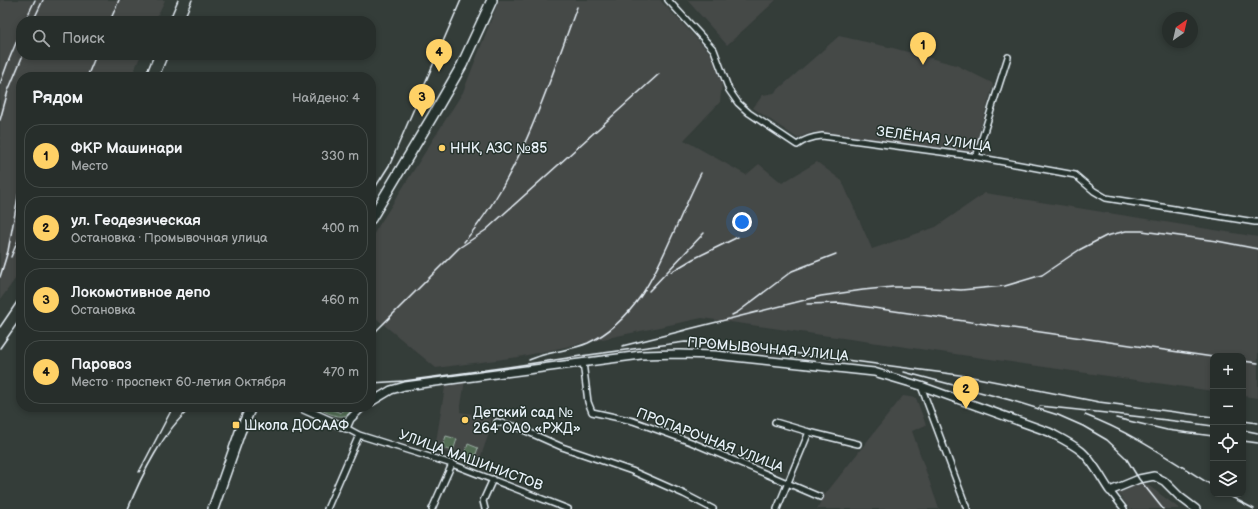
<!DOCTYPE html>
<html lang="ru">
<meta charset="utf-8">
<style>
body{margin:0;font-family:"Balsamiq Sans",sans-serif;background:#2f3633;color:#f1f3f6}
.controls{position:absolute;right:12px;bottom:12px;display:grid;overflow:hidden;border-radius:8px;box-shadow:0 2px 6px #0003}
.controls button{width:36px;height:36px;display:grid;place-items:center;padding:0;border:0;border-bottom:1px solid #434a47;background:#272e2b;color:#f1f3f6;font:20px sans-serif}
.compass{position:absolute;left:1162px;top:12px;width:36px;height:36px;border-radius:50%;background:#272e2b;box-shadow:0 2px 6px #0003;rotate:34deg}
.you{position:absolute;left:742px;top:222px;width:14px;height:14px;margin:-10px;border:3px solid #fff;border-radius:50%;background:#1a73e8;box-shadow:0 0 0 6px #1a73e833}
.badge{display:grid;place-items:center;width:26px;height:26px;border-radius:50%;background:#ffd166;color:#111;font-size:13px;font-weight:700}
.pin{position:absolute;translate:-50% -33px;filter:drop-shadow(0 1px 2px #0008)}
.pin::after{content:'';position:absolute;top:21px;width:14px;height:12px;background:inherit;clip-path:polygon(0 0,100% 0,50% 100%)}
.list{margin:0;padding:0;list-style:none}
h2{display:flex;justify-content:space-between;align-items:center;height:52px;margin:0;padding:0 16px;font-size:17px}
h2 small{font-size:13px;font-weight:400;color:#a4a8a9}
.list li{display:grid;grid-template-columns:26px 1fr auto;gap:12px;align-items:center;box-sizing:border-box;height:64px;margin:0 8px 8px;padding:0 8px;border:1px solid #434a47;border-radius:16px}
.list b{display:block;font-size:15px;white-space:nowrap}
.list p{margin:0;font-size:13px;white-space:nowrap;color:#a4a8a9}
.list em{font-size:13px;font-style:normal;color:#a4a8a9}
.icon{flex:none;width:22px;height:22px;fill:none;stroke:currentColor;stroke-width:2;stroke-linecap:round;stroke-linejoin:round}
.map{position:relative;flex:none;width:1258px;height:509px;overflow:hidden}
.search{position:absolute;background:#272e2b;box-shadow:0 2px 6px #0003;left:16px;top:16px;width:360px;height:44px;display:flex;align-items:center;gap:10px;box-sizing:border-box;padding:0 14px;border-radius:16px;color:#a4a8a9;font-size:15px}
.panel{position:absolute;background:#272e2b;box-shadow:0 2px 6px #0003;left:16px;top:72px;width:360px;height:340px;border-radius:16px}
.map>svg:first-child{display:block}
.built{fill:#454847}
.green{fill:#526d54;stroke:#9dafa6}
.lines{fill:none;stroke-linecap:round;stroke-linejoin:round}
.street-casing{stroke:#e8f1f8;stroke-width:8}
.secondary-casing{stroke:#e8f1f8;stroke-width:10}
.highway-casing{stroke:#e8f1f8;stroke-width:12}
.street{stroke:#26332d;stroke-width:5}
.secondary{stroke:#26332d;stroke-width:7}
.highway{stroke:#26332d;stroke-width:9}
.rail{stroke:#e8f1f8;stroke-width:1.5}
.poi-dot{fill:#ffd166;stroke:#26332d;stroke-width:1.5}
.labels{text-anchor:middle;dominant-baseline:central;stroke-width:3;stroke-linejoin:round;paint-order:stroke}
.street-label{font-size:14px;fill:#e8f1f8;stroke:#26332d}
.poi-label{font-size:14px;fill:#e8f1f8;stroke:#26332d;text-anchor:start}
</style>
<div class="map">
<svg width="1258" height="509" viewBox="0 0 1258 509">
<rect width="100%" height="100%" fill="#343d39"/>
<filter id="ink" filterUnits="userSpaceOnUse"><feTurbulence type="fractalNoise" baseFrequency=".025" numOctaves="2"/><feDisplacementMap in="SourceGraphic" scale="8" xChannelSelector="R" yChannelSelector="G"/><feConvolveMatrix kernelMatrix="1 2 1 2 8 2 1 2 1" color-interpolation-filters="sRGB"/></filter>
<g filter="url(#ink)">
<!-- built -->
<path class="built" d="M0 0H165L155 21H21V55H141L131 77H21V271L0 300Z
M499 0H660L711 54 722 84 720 102 684 140 746 175 759 164 782 183 817 162 842 181 872 249 936 227 985 193 1258 237V398L1243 396V356H1213V391L702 318 518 357 436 368 371 314V238L463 92Z
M687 0H776L727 45Z
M839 36 893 48 956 65 992 83 993 86 973 152 813 132 797 138 753 108 763 95 774 93Z
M465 380 460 412 478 415 489 414 491 424 488 436 478 464 435 448 446 381Z
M903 396 916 398 926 425 912 431 939 509H817L823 497Z
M1144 482 1180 509H1130L1118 493Z"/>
<!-- green -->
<path class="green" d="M314 407H325L341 413 344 407H350L351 411C343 423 325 411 314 407Z
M446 436 457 439 453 451 442 448Z
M468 444 478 448 474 460 464 457Z"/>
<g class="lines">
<!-- street casing -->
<g class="street-casing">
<path id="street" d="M668 0 714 50 729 90 738 103 749 113 797 145C805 139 812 137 822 136L971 156 1075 175 1094 191 1106 198 1255 222H1258
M976 157 1008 57
M583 362 588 402 592 412 633 421 691 442 820 497
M921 386 967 509
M497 422 517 427 562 447 632 471 684 494 713 509
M775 422 809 432 858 444
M346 428 359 435 452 464 568 509
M1110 491 1124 509
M327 509 359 435
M432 509 452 464
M485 509 483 501 493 479
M777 509 809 432"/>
</g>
<!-- secondary casing -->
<g class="secondary-casing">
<path id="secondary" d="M371 402 391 390 405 386 641 355 679 354 715 355 874 372 921 386 1049 432C1060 438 1071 443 1081 451 1093 461 1101 478 1110 491L1139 479 1154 476 1164 481 1180 497 1196 509
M299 407 346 428 350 419 362 407"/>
</g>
<!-- highway casing -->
<g class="highway-casing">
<path id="highway" d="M371 219 432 117 462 65 492 0
M213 509 240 432 251 407"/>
</g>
<!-- street -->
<use href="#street" class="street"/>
<!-- secondary -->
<use href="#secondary" class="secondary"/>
<!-- highway -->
<use href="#highway" class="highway"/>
<!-- rail -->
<path class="rail" d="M25 21 35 0
M33 21 43 0
M110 21 119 0
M169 21 178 0
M183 21 192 0
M87 77 96 55
M145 77 154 55
M159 77 168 55
M0 84 8 62 21 31
M0 120 8 91 23 55
M371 194 390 164 461 0
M464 242C521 175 547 88 577 7
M11 257 21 233
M671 272 693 259 738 237
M0 277 8 251 21 181
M649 291 704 233
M807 304 839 303 1213 357
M732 315 738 312 792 271 836 254
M0 327 21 296
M681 331 821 296 863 290 893 287H917L961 290 1005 286 1042 275 1079 250 1106 236 1126 231H1142L1217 241 1258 249
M371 336 459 248 486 230 659 74
M622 346 686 330
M0 348 21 318
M529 360C535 358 541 355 547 354 561 350 574 349 588 343 633 322 654 277 673 234 682 214 691 193 701 173
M1243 361 1258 363
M904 372 1010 400 1058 415 1083 426 1107 440 1126 458 1139 479 1163 509
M371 383 404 381 508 367 581 356 685 342 717 343 967 376 1099 402 1213 417
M1040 406C1098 412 1156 418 1213 426
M1085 415C1131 432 1171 460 1213 486
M1116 418 1167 430 1213 436
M1243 421 1258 423
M1243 430 1258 433
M1243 441 1258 443
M139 472 173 407
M1226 494 1254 509
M128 509C141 476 164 430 192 407"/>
</g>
</g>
<!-- markers -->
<g class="poi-dot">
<circle cx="442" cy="148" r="4"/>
<circle cx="465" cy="420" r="4"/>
<rect x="232" y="421" width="8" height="8" rx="2"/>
</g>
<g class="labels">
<!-- street labels -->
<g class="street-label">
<text transform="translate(934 139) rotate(8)">ЗЕЛЁНАЯ УЛИЦА</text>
<text transform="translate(768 349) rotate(5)">ПРОМЫВОЧНАЯ УЛИЦА</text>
<text transform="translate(710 440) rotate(21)">ПРОПАРОЧНАЯ УЛИЦА</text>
<text transform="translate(471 460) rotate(20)">УЛИЦА МАШИНИСТОВ</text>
</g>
<!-- poi labels -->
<g class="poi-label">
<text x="450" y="148">ННК, АЗС №85</text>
<text x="473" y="412">Детский сад №<tspan x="473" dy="16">264 ОАО «РЖД»</tspan></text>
<text x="244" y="425">Школа ДОСААФ</text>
</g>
</g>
</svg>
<div class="controls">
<button>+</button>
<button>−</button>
<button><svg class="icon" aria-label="locate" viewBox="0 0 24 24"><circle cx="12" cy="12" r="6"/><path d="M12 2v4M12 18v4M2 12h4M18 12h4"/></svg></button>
<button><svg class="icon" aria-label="layers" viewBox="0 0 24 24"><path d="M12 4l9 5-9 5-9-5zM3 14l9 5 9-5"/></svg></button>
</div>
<svg class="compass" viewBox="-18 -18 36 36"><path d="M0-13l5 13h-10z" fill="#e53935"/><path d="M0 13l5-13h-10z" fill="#a4a8a9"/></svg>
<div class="you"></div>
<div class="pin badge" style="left:923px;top:65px">1</div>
<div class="pin badge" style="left:966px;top:409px">2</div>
<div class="pin badge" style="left:422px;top:117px">3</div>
<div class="pin badge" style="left:439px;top:72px">4</div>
<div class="search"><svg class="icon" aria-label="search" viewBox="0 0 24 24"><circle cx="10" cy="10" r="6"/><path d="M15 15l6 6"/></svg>Поиск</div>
<section class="panel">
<h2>Рядом<small>Найдено: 4</small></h2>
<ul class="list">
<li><span class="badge">1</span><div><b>ФКР Машинари</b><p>Место</p></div><em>330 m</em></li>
<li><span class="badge">2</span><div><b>ул. Геодезическая</b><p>Остановка · Промывочная улица</p></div><em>400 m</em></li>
<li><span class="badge">3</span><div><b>Локомотивное депо</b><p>Остановка</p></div><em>460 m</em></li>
<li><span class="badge">4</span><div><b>Паровоз</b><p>Место · проспект 60-летия Октября</p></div><em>470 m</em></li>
</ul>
</section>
</div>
